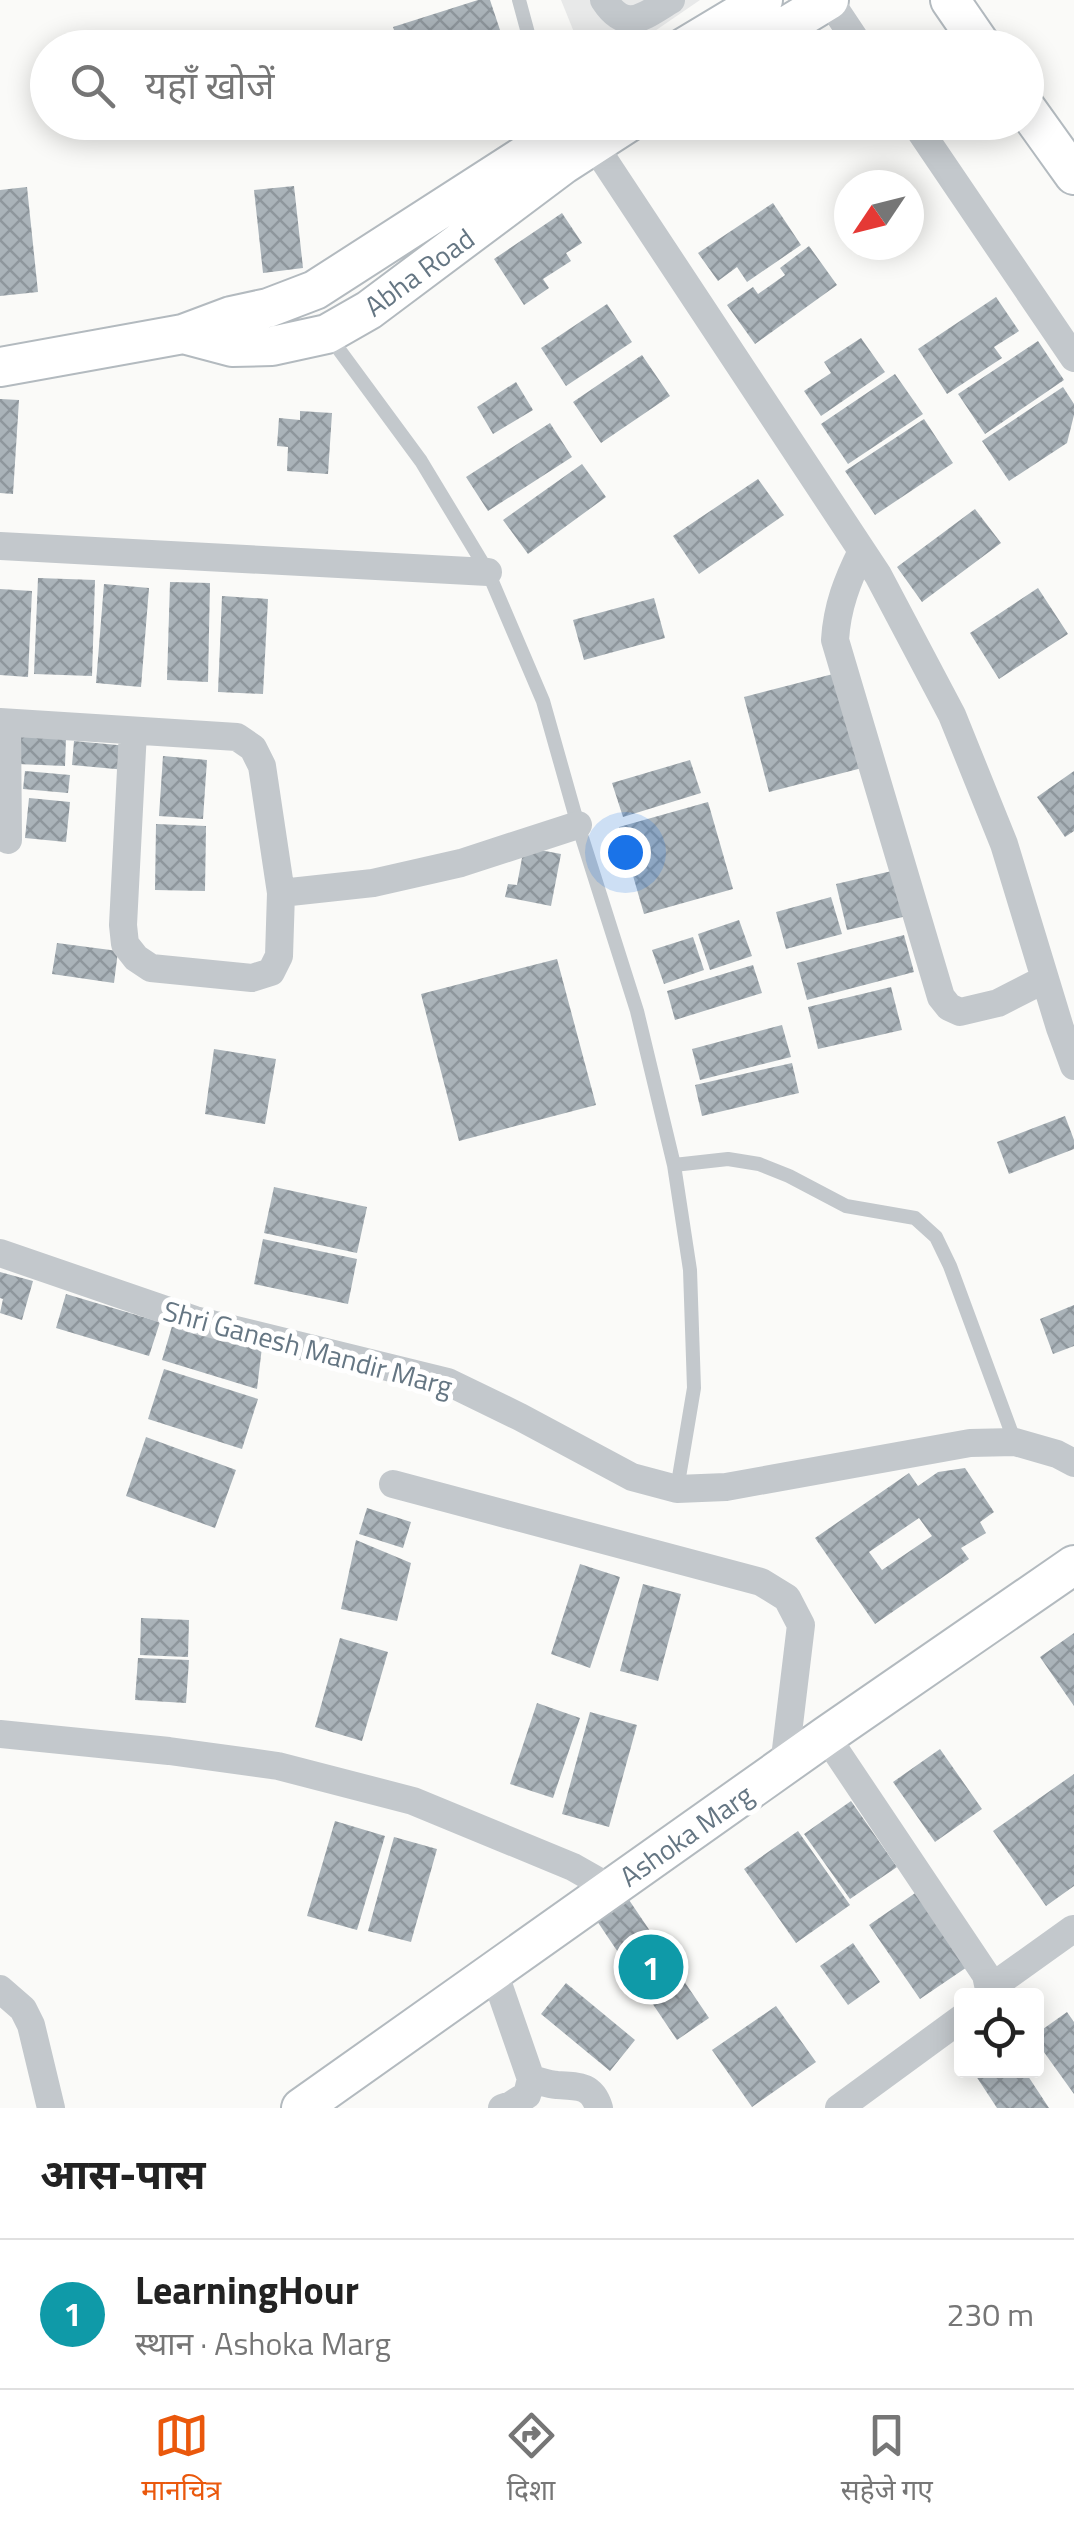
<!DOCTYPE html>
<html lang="hi">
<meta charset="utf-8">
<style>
body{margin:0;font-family:"Titillium Web","Noto Sans Devanagari",sans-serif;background:#f6f6f6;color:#222}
.controls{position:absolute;right:30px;bottom:30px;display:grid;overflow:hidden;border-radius:10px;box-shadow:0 5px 25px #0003}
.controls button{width:90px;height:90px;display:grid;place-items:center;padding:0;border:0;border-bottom:2px solid #e0e0e0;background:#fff;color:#222;font:50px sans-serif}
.compass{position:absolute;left:834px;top:170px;width:90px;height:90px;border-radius:50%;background:#fff;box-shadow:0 5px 25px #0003;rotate:235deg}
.you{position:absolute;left:625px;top:852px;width:35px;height:35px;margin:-25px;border:8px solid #fff;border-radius:50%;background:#1a73e8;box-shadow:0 0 0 15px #1a73e833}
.badge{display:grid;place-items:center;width:65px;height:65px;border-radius:50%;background:#ea580c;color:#fff;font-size:32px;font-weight:700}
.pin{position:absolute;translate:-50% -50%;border:5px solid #fff;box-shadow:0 2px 10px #0006}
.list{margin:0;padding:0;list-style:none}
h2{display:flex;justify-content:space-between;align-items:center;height:130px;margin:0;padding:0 40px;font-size:42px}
h2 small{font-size:32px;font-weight:400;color:#767676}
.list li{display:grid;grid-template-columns:65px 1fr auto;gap:30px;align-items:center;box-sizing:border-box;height:150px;padding:0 40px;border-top:2px solid #e0e0e0}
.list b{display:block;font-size:38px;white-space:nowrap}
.list p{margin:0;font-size:32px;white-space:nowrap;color:#767676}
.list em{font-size:32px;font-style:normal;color:#767676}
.icon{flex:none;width:55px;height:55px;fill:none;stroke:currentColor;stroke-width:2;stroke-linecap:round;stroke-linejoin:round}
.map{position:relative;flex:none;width:1074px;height:2108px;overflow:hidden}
.search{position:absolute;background:#fff;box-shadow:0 5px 25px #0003;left:30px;right:30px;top:30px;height:110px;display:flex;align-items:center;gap:25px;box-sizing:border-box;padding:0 35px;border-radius:55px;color:#767676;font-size:38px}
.sheet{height:280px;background:#fff}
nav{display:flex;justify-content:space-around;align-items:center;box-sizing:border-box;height:140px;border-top:2px solid #e0e0e0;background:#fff;font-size:28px;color:#767676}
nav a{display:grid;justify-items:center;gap:5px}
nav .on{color:#ea580c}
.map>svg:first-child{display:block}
.built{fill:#e8e9e9}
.building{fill:url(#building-cross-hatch);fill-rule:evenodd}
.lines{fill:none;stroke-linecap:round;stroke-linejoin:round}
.secondary-casing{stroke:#b3babf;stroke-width:42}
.lane{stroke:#c3c8cc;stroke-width:14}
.street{stroke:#c3c8cc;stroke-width:28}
.secondary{stroke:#fff;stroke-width:38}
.labels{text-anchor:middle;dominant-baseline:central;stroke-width:10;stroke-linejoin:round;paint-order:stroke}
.street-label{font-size:28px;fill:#657683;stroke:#fff}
</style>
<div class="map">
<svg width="1074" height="2108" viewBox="0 0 1074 2108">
<defs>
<pattern id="building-cross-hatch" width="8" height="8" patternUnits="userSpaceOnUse" patternTransform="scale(2.5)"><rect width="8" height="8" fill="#aab3b9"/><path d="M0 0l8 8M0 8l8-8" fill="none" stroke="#8e969c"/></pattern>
</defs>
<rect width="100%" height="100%" fill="#fafaf8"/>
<!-- built -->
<path class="built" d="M561 0H700L630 48 580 47Z"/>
<!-- building -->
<path class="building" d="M478 0H490L503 39 477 48H400L393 27Z
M294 186 303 268 263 273 254 190Z
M27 187 38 292 0 296V190Z
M773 203 801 245 747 282 737 267 718 281 698 253Z
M562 213 582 243 566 253 571 261 543 279 549 288 524 305 494 259Z
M809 246 837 285 755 344 727 305 753 287 758 294 785 275 780 268Z
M996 297 1019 331 994 347 1002 358 947 394 918 349Z
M607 304 632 342 566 386 541 348Z
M861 338 885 372 821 416 804 391 831 373 824 362Z
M1038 341 1064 380 985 434 958 394Z
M642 355 670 396 601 443 573 402Z
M895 374 923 414 848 464 821 424Z
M516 382 533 410 493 434 477 407Z
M1063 387 1074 404V415L1067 443 1009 481 982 441Z
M0 399 19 400 13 494 0 493Z
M300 411 332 413 328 474 287 471 288 447 277 446 279 418 300 420Z
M924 419 953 463 875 515 845 471Z
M550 423 572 457 488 511 466 477Z
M582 464 606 497 528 554 503 520Z
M758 479 784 515 699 574 673 536Z
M975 509 1001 543 922 602 897 567Z
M38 578 95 580 92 676 34 674Z
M170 582 210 583 208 682 167 680Z
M104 584 149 588 141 687 96 683Z
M1038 588 1068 634 999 679 970 633Z
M0 589 32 591 28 677 0 675Z
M222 596 268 599 263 694 218 692Z
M654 598 665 638 584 660 573 620Z
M837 673 862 768 769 792 744 697Z
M18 736 66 738 65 766 17 764Z
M74 741 128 746 126 770 72 765Z
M163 756 207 760 203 819 159 816Z
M690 760 701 793 623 817 612 783Z
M25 771 70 775 68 793 23 789Z
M1074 771V831L1065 837 1037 797Z
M29 798 70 802 66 842 25 838Z
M708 802 733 889 644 914 619 827Z
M156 824 206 826 205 891 155 890Z
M524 847 561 854 551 906 505 897 508 884 517 885Z
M896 870 907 916 847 930 836 884Z
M831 897 842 934 786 949 776 912Z
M739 920 752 956 710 970 698 934Z
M904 935 914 972 807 1000 797 963Z
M693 937 704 970 664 984 652 950Z
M57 943 118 951 114 983 52 974Z
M557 959 596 1105 459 1141 421 994Z
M753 965 762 993 675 1020 667 991Z
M891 987 902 1030 818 1049 808 1007Z
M782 1025 791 1057 700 1080 692 1049Z
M214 1049 276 1059 265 1124 205 1114Z
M792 1063 799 1093 702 1116 695 1085Z
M1065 1116 1074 1140V1149L1009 1174 997 1142Z
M274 1187 367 1207 357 1253 264 1233Z
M263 1239 357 1259 348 1304 254 1284Z
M0 1272 33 1281 22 1320 0 1313 3 1299 0 1298Z
M66 1294 160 1322 149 1356 56 1328Z
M1074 1305V1346L1053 1354 1040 1319Z
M173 1323 262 1347 257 1389 162 1360Z
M164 1369 258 1399 242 1449 148 1419Z
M146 1437 236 1470 215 1528 126 1496Z
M965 1468 994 1512 980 1522 986 1533 961 1548 969 1559 875 1624 815 1538 909 1473 918 1486 938 1472ZM919 1518 932 1536 882 1570 869 1552Z
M367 1508 411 1522 403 1548 359 1534Z
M356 1540 411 1563 397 1621 341 1609Z
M580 1564 620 1577 590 1668 551 1654Z
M643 1584 681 1594 658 1681 620 1671Z
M141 1618 189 1620 188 1657 140 1655Z
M1074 1633V1706L1040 1657Z
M340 1638 388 1652 362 1741 315 1727Z
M138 1658 189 1660 186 1703 135 1700Z
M537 1703 580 1718 553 1798 510 1784Z
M590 1712 637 1725 609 1827 562 1814Z
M940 1749 982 1809 935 1842 893 1782Z
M1074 1774V1886L1046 1906 993 1831Z
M851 1801 897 1867 850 1899 804 1834Z
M335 1821 385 1836 357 1930 307 1916Z
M798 1831 850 1905 796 1943 744 1869Z
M394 1837 437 1849 411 1942 368 1931Z
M921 1889 973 1963 920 1999 869 1925Z
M625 1894 709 2018 677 2040 593 1915Z
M853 1943 880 1982 848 2005 820 1966Z
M566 1983 635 2040 610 2071 541 2014Z
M776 2006 816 2062 752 2107 712 2050Z
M1067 2012 1074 2022V2094L1036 2041V2034Z
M978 2070H1024L1049 2108H997L974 2073Z"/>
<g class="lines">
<!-- secondary casing -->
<g class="secondary-casing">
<path id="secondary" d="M950 0 983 48
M683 48 763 0
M750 48 829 0
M1026 108 1074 175
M183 334 232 347 272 346 327 334 369 310 564 164 629 122
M0 367 183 334 231 316 268 308 315 290 576 122
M301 2108 826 1736 1074 1565"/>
</g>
<!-- lane -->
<path class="lane" d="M519 0 532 48
M329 336 421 461 488 572 543 701 578 825 637 1011 674 1165 690 1270 694 1388 677 1489
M674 1165 728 1159 759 1164 789 1176 846 1206 915 1218 936 1237 950 1266 1015 1442"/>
<!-- street -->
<path class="street" d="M604 0C626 34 644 16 671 0
M829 0 861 48
M914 122 1074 358
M594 145 878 575 952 715 1004 844 1060 1028 1074 1066
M0 546 488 572
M862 551C847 581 837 607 835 640L941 997 949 1007 960 1012 998 1003 1045 979
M0 722 237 737 253 748 262 766 281 893
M7 723 8 840
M133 731 123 925 125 944 136 958 151 968 252 978 271 972 279 956 281 893 373 883 461 863 578 825
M0 1253 195 1320 448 1382 520 1417 632 1477 677 1489 726 1487 970 1443 1015 1442 1057 1454 1074 1463
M393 1484 761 1582 787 1598 801 1625 784 1766
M0 1734 169 1751 278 1766 413 1801 573 1867 610 1888
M826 1736 986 1975 989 1989 987 1996
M494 1972 531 2079 527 2095 511 2105 502 2108
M0 1989 23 2009 31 2025 51 2108
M989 1989 1073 1929
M531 2079C540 2081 548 2084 557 2085 578 2086 592 2085 599 2108
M839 2108 962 2018"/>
<!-- secondary -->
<use href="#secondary" class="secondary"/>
</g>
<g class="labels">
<!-- street labels -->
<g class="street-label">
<text transform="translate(419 272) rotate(-36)">Abha Road</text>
<text transform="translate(308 1348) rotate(15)">Shri Ganesh Mandir Marg</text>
<text transform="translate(686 1835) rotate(-35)">Ashoka Marg</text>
</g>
</g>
</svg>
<div class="controls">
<button><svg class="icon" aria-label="locate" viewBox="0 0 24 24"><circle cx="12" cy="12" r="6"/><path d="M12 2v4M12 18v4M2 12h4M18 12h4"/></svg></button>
</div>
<svg class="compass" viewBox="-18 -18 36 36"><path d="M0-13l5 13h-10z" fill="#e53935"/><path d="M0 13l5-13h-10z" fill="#767676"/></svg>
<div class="you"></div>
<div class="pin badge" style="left:651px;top:1967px;background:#0f9aa8">1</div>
<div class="search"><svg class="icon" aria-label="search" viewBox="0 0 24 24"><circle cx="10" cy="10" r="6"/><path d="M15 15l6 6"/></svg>यहाँ खोजें</div>
</div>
<section class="sheet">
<h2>आस-पास<small></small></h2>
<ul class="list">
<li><span class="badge" style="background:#0f9aa8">1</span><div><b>LearningHour</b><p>स्थान · Ashoka Marg</p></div><em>230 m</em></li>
</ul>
</section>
<nav>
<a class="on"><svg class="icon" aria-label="map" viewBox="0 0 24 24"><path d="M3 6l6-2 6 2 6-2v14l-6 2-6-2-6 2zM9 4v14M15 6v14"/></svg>मानचित्र</a>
<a><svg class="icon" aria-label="directions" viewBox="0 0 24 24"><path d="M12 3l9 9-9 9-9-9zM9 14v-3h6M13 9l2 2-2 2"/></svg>दिशा</a>
<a><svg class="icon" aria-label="saved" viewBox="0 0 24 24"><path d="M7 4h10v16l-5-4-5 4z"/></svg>सहेजे गए</a>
</nav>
